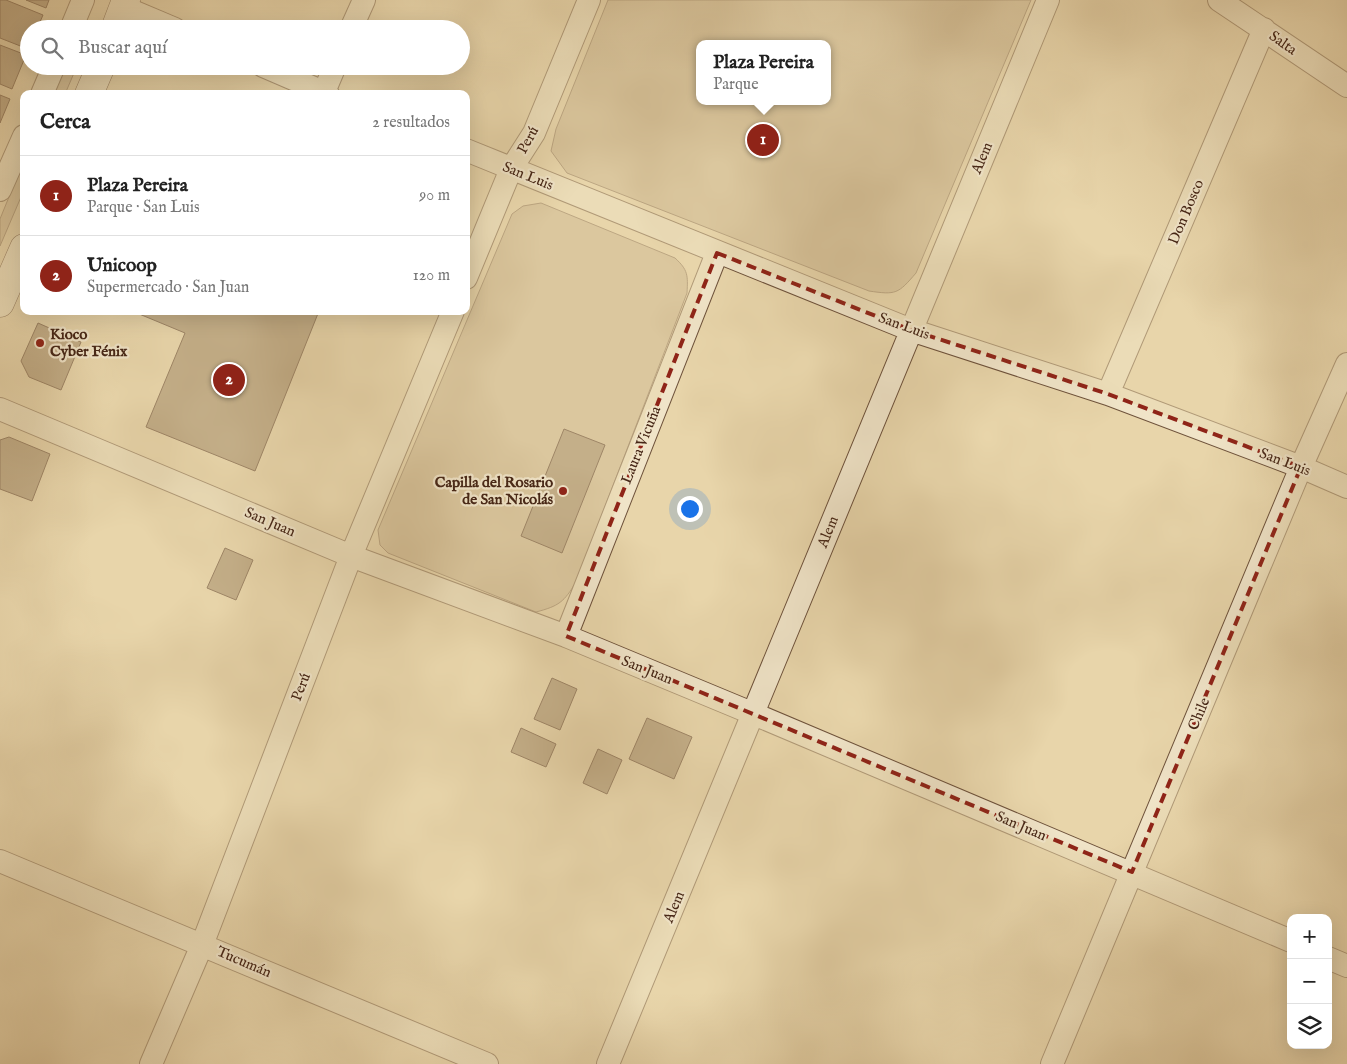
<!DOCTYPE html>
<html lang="es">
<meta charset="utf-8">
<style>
body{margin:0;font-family:"IM FELL English",serif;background:#f6f6f6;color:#222}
.controls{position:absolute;right:15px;bottom:15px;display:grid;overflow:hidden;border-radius:10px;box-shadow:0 5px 20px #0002}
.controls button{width:45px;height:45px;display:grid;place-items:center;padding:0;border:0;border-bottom:1px solid #e0e0e0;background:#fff;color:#222;font:25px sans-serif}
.you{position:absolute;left:689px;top:508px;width:18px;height:18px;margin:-12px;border:4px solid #fff;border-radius:50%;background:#1a73e8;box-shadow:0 0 0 8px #1a73e833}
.badge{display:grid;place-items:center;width:32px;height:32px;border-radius:50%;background:#8f2418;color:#fff;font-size:16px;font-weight:700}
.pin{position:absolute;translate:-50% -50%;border:2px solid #fff;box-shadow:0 1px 5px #0006}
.popup{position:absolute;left:696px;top:40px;width:135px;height:65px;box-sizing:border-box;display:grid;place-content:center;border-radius:10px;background:#fff;filter:drop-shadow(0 1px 4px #0005);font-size:16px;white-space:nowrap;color:#767676}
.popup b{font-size:19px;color:#222}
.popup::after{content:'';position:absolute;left:50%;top:100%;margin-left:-10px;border:10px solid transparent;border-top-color:#fff}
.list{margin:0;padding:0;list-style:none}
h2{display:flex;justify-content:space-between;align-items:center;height:65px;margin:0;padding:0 20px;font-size:21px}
h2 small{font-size:16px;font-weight:400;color:#767676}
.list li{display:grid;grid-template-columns:32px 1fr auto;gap:15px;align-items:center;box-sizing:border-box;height:80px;padding:0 20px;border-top:1px solid #e0e0e0}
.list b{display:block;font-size:19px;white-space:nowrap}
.list p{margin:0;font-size:16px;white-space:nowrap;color:#767676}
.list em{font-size:16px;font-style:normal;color:#767676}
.icon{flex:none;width:28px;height:28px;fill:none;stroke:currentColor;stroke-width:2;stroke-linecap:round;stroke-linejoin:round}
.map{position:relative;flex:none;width:1347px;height:1064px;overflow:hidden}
.search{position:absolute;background:#fff;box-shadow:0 5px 20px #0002;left:20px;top:20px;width:450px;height:55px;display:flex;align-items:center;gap:12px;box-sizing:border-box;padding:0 18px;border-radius:28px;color:#767676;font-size:19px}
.panel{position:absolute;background:#fff;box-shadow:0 5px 20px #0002;left:20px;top:90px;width:450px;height:225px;border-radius:10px}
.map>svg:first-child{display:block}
.green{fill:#ccb791;stroke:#896e54;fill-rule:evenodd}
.building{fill:#9a8163;stroke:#462616}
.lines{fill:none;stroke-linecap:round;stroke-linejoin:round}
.street-casing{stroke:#6e523b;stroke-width:24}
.secondary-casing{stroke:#462616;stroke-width:29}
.street{stroke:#f0e4c8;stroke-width:22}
.secondary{stroke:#f0e4c8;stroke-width:28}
.marked{fill:none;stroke:#8f2418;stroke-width:4;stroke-dasharray:10 6;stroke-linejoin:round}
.poi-dot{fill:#8f2418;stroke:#f0e4c8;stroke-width:2}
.labels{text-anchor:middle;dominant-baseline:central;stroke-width:4.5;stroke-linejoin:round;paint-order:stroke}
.street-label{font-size:15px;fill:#462616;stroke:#f0e4c8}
.poi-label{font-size:15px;font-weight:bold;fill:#462616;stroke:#f0e4c8;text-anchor:start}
</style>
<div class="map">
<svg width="1347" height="1064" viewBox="0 0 1347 1064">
<rect width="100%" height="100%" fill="#e8d5aa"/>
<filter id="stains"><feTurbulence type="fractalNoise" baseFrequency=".004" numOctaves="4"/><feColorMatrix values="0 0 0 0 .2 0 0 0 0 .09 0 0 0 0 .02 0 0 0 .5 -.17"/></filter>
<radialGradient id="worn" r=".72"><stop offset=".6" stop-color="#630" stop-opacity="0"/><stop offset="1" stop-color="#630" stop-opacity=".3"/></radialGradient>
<!-- green -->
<path class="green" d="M608 0H1031L916 273C898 294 896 295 869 291L567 173 551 151 556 129ZM699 44H827V101H699Z
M62 66H77L65 94H51Z
M24 160V190L0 246V219Z
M541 203 675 258C688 270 688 275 687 293L576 582C564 602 559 606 536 612L388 553 380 545 378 530 512 214 523 206Z"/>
<!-- building -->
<path class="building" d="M0 0H6L43 15 37 29H29L28 49 0 38Z
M26 0H49L46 8Z
M0 45 26 55 12 89 0 84Z
M0 95 10 99 0 123Z
M132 311H319L255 471 146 427 185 333Z
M38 323 81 342 61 390 29 377 21 361Z
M564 429 605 445 562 553 521 536Z
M9 437 50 454 32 501 0 489V440Z
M225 548 253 560 236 600 207 588Z
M552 678 577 689 560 730 534 719Z
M647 718 692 737 674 779 629 759Z
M521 728 556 744 546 767 511 752Z
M598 749 622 760 607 794 583 783Z"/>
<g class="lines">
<!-- street casing -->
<g class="street-casing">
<path id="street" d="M1219 0 1347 86
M123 7 175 29
M71 29 83 0
M351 29 364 0
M263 66 328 94
M324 92 335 66
M42 94 54 66
M466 150 911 330 1108 394 1301 467 1347 487
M0 190 24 136
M466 278 511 169 534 133 589 0
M1108 394 1264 29
M0 409 351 556 566 636 754 714 1291 941
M566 636 717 253
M0 861 487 1064
M1328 958 1347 966
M151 1064 202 945 351 556 453 311
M608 1064 1048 0
M1052 1064 1301 467 1347 364"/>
</g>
<!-- secondary casing -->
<g class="secondary-casing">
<path id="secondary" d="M115 29 126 0
M89 94 101 66
M0 303 24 248"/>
</g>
<!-- street -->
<use href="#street" class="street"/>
<!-- secondary -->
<use href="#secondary" class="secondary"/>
</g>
<!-- marked area -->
<path d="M0 0H1347V1064H0ZM717 253 911 330 1108 394 1301 467 1132 872 566 636Z" fill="#e8d5aa" fill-opacity=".55" fill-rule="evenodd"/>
<path class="marked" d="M717 253 911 330 1108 394 1301 467 1132 872 566 636Z"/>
<!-- markers -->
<g class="poi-dot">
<circle cx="40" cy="343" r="5"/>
<circle cx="563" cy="491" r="5"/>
</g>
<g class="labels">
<!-- street labels -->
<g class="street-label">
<text transform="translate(1283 43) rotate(35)">Salta</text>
<text transform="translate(528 140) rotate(-61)">Perú</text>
<text transform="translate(982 158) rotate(-67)">Alem</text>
<text transform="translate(528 176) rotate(22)">San Luis</text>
<text transform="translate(1186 212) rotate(-67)">Don Bosco</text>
<text transform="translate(904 326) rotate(20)">San Luis</text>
<text transform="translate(641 445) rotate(-68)">Laura Vicuña</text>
<text transform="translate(1285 462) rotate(21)">San Luis</text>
<text transform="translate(270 522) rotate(23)">San Juan</text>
<text transform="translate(828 532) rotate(-68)">Alem</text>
<text transform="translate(647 670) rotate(22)">San Juan</text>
<text transform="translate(301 687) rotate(-69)">Perú</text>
<text transform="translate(1199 714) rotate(-67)">Chile</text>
<text transform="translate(1021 826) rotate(23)">San Juan</text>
<text transform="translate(674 907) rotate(-67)">Alem</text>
<text transform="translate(244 962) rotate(23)">Tucumán</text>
</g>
<!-- poi labels -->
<g class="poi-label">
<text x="50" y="334">Kioco<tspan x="50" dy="17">Cyber Fénix</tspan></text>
<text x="553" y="482" text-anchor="end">Capilla del Rosario<tspan x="553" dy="17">de San Nicolás</tspan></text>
</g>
</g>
<rect width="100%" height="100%" filter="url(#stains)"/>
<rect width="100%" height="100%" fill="url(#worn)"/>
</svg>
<div class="controls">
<button>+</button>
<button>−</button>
<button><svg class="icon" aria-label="layers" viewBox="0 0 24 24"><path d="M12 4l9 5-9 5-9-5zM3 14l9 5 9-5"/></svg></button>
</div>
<div class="you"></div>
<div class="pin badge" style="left:763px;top:140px">1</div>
<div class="popup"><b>Plaza Pereira</b>Parque</div>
<div class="pin badge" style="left:229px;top:380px">2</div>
<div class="search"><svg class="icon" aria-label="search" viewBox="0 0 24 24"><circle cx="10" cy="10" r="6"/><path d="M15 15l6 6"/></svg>Buscar aquí</div>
<section class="panel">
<h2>Cerca<small>2 resultados</small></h2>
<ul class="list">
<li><span class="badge">1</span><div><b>Plaza Pereira</b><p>Parque · San Luis</p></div><em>90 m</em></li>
<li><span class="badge">2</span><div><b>Unicoop</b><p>Supermercado · San Juan</p></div><em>120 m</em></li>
</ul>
</section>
</div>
